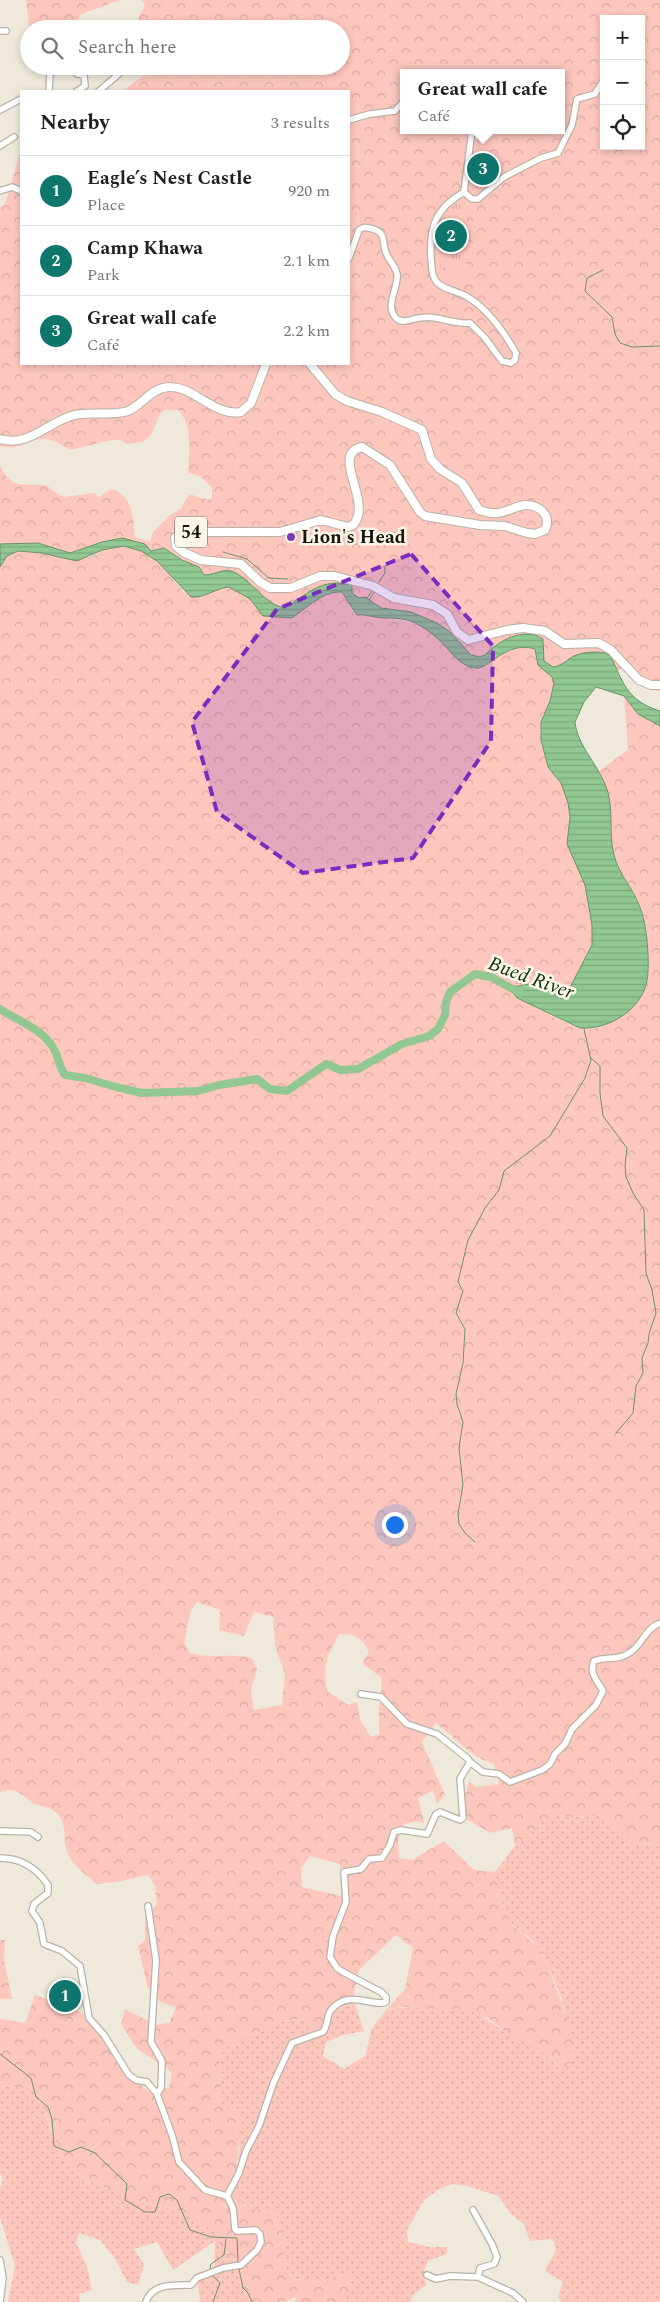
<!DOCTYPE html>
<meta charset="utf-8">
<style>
body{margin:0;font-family:Spectral,serif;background:#f2f2f2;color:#202124}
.controls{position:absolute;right:15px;top:15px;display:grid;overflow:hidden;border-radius:0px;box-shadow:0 2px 8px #0003}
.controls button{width:45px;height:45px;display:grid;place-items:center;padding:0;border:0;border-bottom:1px solid #e0e0e0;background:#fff;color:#202124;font:25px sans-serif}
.you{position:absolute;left:394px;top:1524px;width:18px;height:18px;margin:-12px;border:4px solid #fff;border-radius:50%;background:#1a73e8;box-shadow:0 0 0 8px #1a73e833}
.badge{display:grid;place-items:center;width:32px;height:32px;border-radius:50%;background:#0f766e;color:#fff;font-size:16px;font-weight:700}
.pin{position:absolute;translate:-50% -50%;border:2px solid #fff;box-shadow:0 1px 5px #0006}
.popup{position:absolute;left:400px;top:69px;width:165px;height:65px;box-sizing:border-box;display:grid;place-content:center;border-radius:0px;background:#fff;filter:drop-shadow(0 1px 4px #0005);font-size:16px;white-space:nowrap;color:#757577}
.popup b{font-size:19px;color:#202124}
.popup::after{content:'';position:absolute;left:50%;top:100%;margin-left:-10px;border:10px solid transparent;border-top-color:#fff}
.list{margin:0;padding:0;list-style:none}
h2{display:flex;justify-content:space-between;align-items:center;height:65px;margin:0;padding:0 20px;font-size:21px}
h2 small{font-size:16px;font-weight:400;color:#757577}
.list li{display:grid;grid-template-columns:32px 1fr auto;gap:15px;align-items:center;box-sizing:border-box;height:70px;padding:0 20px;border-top:1px solid #e0e0e0}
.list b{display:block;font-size:19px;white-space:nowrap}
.list p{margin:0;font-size:16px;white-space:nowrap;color:#757577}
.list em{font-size:16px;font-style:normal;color:#757577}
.icon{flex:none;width:28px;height:28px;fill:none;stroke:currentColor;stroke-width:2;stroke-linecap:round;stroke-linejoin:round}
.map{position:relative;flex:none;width:660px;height:2302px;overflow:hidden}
.search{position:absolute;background:#fff;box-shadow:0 2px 8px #0003;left:20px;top:20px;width:330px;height:55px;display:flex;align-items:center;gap:12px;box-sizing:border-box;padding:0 18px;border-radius:28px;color:#757577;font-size:19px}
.panel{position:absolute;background:#fff;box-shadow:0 2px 8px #0003;left:20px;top:90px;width:330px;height:275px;border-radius:0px}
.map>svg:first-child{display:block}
.grass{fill:url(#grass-dots)}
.forest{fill:url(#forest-crowns);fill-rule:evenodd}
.park{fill:url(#park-tufts)}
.water{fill:url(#water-rules);stroke:#6c926b}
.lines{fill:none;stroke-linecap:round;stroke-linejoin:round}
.stream{stroke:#6c926b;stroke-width:1}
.river{stroke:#91c792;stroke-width:8}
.minor-casing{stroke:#b9b3a6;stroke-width:8}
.highway-casing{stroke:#b9b3a6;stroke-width:10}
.minor{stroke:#fff;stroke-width:5.5}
.highway{stroke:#fff;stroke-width:8}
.marked{fill:#7b2cbf;fill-opacity:0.2;stroke:#7b2cbf;stroke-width:4;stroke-dasharray:10 6;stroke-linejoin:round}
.poi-dot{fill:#753bb1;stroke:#fcf6e8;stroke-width:2}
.labels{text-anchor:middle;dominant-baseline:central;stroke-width:5;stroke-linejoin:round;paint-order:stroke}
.shield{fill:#fcf6e8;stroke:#5c5851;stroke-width:1}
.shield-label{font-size:18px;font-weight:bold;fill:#171510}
.poi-label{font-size:19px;font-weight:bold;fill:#171510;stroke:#fcf6e8;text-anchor:start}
.water-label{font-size:20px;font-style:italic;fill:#0c3311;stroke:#fcf6e8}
</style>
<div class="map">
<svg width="660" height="2302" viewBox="0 0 660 2302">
<defs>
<pattern id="grass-dots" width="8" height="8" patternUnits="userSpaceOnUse" patternTransform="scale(1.25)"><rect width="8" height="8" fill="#fdc7bd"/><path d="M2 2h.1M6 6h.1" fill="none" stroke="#d8aaa1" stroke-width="1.8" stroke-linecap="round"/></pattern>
<pattern id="forest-crowns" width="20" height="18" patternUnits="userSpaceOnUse" patternTransform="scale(1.25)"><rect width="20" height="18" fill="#fdc7bd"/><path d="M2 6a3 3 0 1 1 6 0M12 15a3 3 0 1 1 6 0" fill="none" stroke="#d8aaa1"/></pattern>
<pattern id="park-tufts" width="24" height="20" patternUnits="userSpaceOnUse" patternTransform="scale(1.25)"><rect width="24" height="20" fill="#fdc7bd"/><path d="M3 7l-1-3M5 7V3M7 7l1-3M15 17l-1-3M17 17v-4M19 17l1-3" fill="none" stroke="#d8aaa1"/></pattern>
<pattern id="water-rules" width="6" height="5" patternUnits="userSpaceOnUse" patternTransform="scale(1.25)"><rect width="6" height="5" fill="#91c792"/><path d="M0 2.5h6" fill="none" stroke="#7caa7d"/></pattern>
</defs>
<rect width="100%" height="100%" fill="#efe9db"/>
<!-- grass -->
<path class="grass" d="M555 1815 573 1817 604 1815 633 1843 660 1844V2302H561L558 2297 563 2282 545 2271 556 2249 553 2239 530 2241 523 2223 512 2215 498 2196 467 2186 452 2184 438 2190 424 2200 407 2230 408 2242 430 2247H447V2254L428 2261 424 2271 426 2285 413 2295 410 2302H345L343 2274 322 2282 294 2279 285 2270 282 2258 285 2235 275 2212 245 2207 235 2192 240 2138 218 2104 221 2090 219 2058 225 2048 283 2021 303 2019 317 2029 329 2025C332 2009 339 2006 355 2005L364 2031 343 2035 326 2042 323 2056 344 2069 366 2055 371 2030 387 2009C405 2007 457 2005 472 2011 486 2017 496 2027 508 2034 514 2037 521 2038 527 2041 541 2048 551 2061 562 2071L573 2059C570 2021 559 1982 539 1949 533 1938 520 1932 511 1923 501 1914 498 1886 495 1872L515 1846 526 1839 545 1818Z
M0 2086 29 2088 38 2095 51 2131 77 2175 121 2195 145 2204 177 2209 216 2232 227 2268H237L241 2288 250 2302H200L197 2274 214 2267 215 2241 173 2270 157 2242 134 2249 144 2265 138 2285 127 2282 114 2257 100 2240 79 2233 76 2242 87 2267 92 2290 79 2294 80 2302H8L15 2266 0 2218V2189L3 2180 0 2173Z"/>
<!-- forest -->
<path class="forest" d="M26 0H120L82 14 69 29H32L29 25Z
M142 0H660V691C644 690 632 679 622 667L617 673 611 657 605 653 579 654 560 666H549L544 661V642L541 637H510L495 645 483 656H475L467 652 450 632 437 623 411 612 381 608 365 597 359 598 352 593V585C328 579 314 589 295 601 292 603 289 607 285 607 268 609 249 576 231 571 222 569 213 575 204 575L199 567 182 560 164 548 151 551 145 544 122 538 102 542 70 553 38 543 0 544V465C11 491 23 483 46 485L59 495 65 497 95 493 98 498 111 489C133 494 133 519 135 537L150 542 153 532 170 515 181 509 189 494 208 500 212 497V488L200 476 188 473C189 454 193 424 178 410H166L161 412 151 435 143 442 126 444 120 440H112L70 450C31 424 31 453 0 446V207L5 204 21 150V364H349V91H122L151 70 150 66H341V29H133L145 5ZM604 19H641V146H604ZM404 73H562V130H404Z
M117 546 130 547 141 551 157 561 185 593 200 597 213 590 229 586 250 599 259 611 269 617 279 616 288 618 296 615 312 601 332 593 342 592 354 613C385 621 410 614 437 637 448 647 459 666 475 669 489 670 505 641 535 649L538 665 553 677 554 683 550 701 541 722 540 734 543 752 548 767 561 783 569 808 568 847 585 885 592 925V945L564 998 559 999 549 986 534 1007C548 1013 577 1031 591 1029 613 1026 638 1007 646 986 652 970 646 927 642 911 636 891 620 876 614 856 605 825 616 804 599 771L628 750 624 696 638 714 660 726V1844L633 1843 610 1821 606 1825 604 1824 603 1815 573 1817 555 1815 545 1818 526 1839 515 1846 512 1828 490 1833 460 1815 469 1781 476 1787 499 1784 494 1764C470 1757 456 1738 436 1723L422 1742 445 1795 437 1804 433 1791 418 1798 424 1823 417 1821 404 1824 398 1841 399 1858 412 1860 444 1841 474 1870 495 1872 500 1900 509 1922 538 1947 549 1968 571 2030 573 2059 562 2071 545 2054 528 2041 509 2035 489 2019 470 2010 404 2007 387 2009 405 1989 413 1948 396 1935 360 1969 354 1991 355 2005C339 2006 332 2009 329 2025L317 2029 303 2019 283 2021 225 2048 219 2058 221 2090 218 2104 232 2109 243 2117 238 2150 235 2192 245 2207 275 2212 285 2235 282 2258 285 2270 294 2279 322 2282 343 2274 352 2277 345 2302H295L296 2298 283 2302H250L241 2288 237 2268H227L216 2232 177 2209 145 2204 121 2195 77 2175 61 2155 38 2095 29 2088 0 2086V2019L25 2023 35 1995 90 2016 131 2077 148 2091 169 2088 172 2072 137 2049 121 2024 125 2009 156 2025 169 2023 176 2008 159 2001 148 1988 138 1946 145 1940V1918L157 1904 155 1886 148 1875 117 1882 97 1884C86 1875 74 1867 68 1854 62 1840 68 1826 58 1814 50 1805 38 1808 30 1801 17 1791 17 1788 0 1792V567L7 556 18 551H35L58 556 90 557 102 550ZM197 1602 220 1610 219 1630 244 1636 254 1612 273 1617 275 1646 285 1674 282 1705 254 1710 251 1690 257 1669 252 1658C232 1653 211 1659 190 1653L184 1643 191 1610ZM339 1634C353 1634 365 1638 369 1653L362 1663 382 1678 379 1710V1734L371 1737 360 1720 357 1702 348 1705 328 1692C321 1666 327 1658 339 1634ZM310 1856 340 1864 343 1891 341 1896 302 1887 301 1868Z
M0 1940H5L4 1960 12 1999H0Z"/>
<!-- park -->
<path class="park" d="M462 198 472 208 466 233V281C460 279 453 278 448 275 441 271 441 265 439 258 431 229 440 216 462 198Z"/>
<!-- water -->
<path class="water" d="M122 538 145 544 151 551 164 548 182 560 199 567 204 575C213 575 222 569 231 571 249 576 268 609 285 607 289 607 292 603 295 601 315 588 326 579 352 585V593L359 598 365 597 381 608 411 612 437 623 450 632 471 655 480 657 485 655C498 641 524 626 543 639L544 661 553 667C562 666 566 660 574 656 583 652 601 650 610 655 623 682 627 701 660 711V726L638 714 624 696 596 687 584 702 575 722C577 744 597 764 605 784 615 807 608 832 614 855 619 876 635 890 641 910 647 926 651 969 646 985 638 1012 607 1030 580 1028L517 998 510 989C523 983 535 983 549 986L556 996 562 999 567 993 592 945V925L585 885 567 844 570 817 568 803 561 783 548 767 541 740V722L550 701 554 683 552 677 538 665 535 649C505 640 488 671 475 668 458 666 448 647 436 637 428 630 413 620 402 619 393 617 384 619 375 617 368 616 364 614 357 615L342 592C322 591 307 608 292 618L263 616 250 599 229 587C216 588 203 599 191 597L157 561 141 551 124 546 102 550 77 561 41 553 18 551 7 556 0 567V544L38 543 70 553 102 542Z"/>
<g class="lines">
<!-- stream -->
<path class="stream" d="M603 270 587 278 585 291 612 317 615 334 620 343 632 347 660 346
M223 552 247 559 269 578 288 579
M379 582 385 573V566
M366 599 373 590
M369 600 375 591
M591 1058 600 1066V1093L603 1116 627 1148 625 1165 626 1177 633 1193 644 1210 646 1273 652 1290 656 1313 649 1334 648 1343 642 1358 643 1373 636 1386 633 1413 616 1433
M475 1542 465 1533 459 1524 458 1514 463 1485 459 1448 463 1422 457 1404 456 1394 463 1363 465 1329 456 1313 463 1291 458 1282 468 1240 485 1208 499 1190 504 1171 550 1136 585 1078 591 1060 584 1029
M0 2054 31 2078 36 2097 48 2107 52 2119 54 2146 69 2152 81 2147 95 2153 127 2184 125 2200 145 2212H155L160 2197 169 2194 177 2200 190 2230 211 2237 237 2238 238 2262
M210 2269 211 2264 224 2255 226 2239
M239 2269 243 2288 248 2293 252 2302
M212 2275 220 2283 213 2302"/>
<!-- river -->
<path class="river" d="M0 1009C18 1021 39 1027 52 1046 59 1055 58 1066 65 1075L85 1078 116 1087 142 1093 198 1091 219 1085 257 1079 270 1089 287 1091 326 1064 341 1070 358 1069 402 1044 429 1036 438 1029 445 1015 446 1002 450 992 475 974 491 977 520 993"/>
<!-- minor casing -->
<g class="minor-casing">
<path id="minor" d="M0 31H6
M77 68V74L84 75 85 86 77 91
M49 91 50 74 56 70H61
M99 91 127 67
M0 110 21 99
M349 120 370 114 395 111 404 101
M0 146 14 137
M0 191 12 187 21 191
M464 192 472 199H478L504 177 541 158 558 153 572 125 577 99 595 94 603 81
M464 192 472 130
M349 258 359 230C363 227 365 227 369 228 388 232 381 240 386 253 389 261 395 265 397 274 399 287 384 306 396 318 401 323 408 321 414 319 438 313 449 325 470 323L485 338 502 361 511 363 515 360 516 353C504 332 487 308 466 296 457 291 441 289 436 281 431 275 432 266 431 258 429 226 436 208 464 192
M470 1762 483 1772 499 1774 510 1782 542 1770 550 1764 555 1754 565 1744 572 1729 596 1705 603 1691C597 1680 589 1674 594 1661 606 1656 618 1661 629 1653 643 1645 644 1629 660 1623
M0 1831 31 1832 38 1837
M0 1858C21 1858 36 1867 48 1885V1893L34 1904 32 1911 40 1923 44 1944 62 1951 80 1966 89 2018 104 2035 129 2075 136 2080 147 2082 157 2094 172 2135 179 2162 205 2190 227 2196 233 2208 235 2229 237 2231 256 2230 260 2234 261 2242 257 2250 241 2265 223 2268 197 2278 191 2285C175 2285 152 2283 146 2302
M148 1906 156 1960 151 2042 162 2061 161 2088 157 2094
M227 2196 239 2173 246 2151 259 2126 273 2084 292 2043 323 2032C328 2026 326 2017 331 2010 349 1988 375 2008 386 2002V1997L381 1992 343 1972 337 1968 330 1957 333 1936 346 1902 344 1872 361 1869 369 1859 382 1858 390 1845 394 1832 401 1830 427 1834 436 1814 440 1812 460 1820 463 1818 460 1779 470 1762 467 1758 437 1734 407 1724 381 1697 361 1694
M473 2210 492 2244 497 2257 494 2264 480 2268 478 2277
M0 2260 3 2278 0 2302
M427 2275 436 2279 450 2276 478 2277 513 2293 523 2302"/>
</g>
<!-- highway casing -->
<g class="highway-casing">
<path id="highway" d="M310 364 335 394 347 401 382 412 422 430 431 459 440 469 462 483 479 510C485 512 491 514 498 513 507 512 516 506 525 505 539 505 552 515 545 530L535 534 527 533 505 526 480 525 425 516 420 512 390 465 362 447C329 454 374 502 353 525L348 527 321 520 280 532H183L175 538 176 546 183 552 201 560 241 564 260 582 270 588H291L320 576H334L373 586 394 598 433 605 447 614 457 632 468 640 507 630 523 628 545 631 564 644 599 643 611 650 639 680 651 685H660
M0 439C28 447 46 424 71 416 89 410 109 417 128 411 141 406 149 391 163 388 191 381 212 417 241 412L251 403 266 364"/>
</g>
<!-- minor -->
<use href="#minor" class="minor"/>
<!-- highway -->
<use href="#highway" class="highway"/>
</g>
<!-- marked area -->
<path class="marked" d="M411 554 493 646 491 741 413 858 303 873 217 812 192 722 277 609Z"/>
<!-- markers -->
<circle class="poi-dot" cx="291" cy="537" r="5"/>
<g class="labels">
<!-- shield labels -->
<rect class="shield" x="175" y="516.5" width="32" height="31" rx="4"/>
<g class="shield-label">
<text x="191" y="532">54</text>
</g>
<!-- poi labels -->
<g class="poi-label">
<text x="301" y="537">Lion's Head</text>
</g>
<!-- water labels -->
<g class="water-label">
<text transform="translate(531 978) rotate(20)">Bued River</text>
</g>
</g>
</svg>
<div class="controls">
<button>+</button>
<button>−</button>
<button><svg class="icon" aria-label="locate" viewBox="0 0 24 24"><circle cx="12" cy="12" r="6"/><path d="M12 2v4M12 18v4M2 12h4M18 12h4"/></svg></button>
</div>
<div class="you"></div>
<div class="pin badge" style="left:65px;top:1996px">1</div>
<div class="pin badge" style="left:451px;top:236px">2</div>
<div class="pin badge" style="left:483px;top:169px">3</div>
<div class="popup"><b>Great wall cafe</b>Café</div>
<div class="search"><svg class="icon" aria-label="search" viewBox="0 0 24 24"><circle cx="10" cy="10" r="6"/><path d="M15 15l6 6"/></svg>Search here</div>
<section class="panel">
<h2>Nearby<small>3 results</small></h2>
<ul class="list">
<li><span class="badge">1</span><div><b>Eagle’s Nest Castle</b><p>Place</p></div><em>920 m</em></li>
<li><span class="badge">2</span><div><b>Camp Khawa</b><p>Park</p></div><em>2.1 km</em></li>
<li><span class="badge">3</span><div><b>Great wall cafe</b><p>Café</p></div><em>2.2 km</em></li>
</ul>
</section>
</div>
